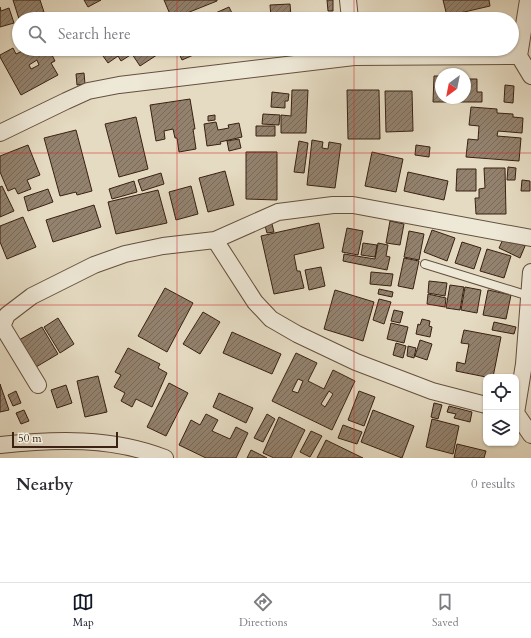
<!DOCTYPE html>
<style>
body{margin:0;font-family:Cardo,serif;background:#f2f2f3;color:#2b2b33}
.controls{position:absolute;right:12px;bottom:12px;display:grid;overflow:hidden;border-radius:8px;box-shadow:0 1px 3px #0004}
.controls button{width:36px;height:36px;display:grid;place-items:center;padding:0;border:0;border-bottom:1px solid #e1e1e2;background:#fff;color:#2b2b33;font:20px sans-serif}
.compass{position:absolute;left:435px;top:68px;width:36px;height:36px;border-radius:50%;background:#fff;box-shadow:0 1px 3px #0004;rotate:212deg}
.scale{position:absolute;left:12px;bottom:10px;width:106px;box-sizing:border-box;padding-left:4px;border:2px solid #3a2112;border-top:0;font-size:11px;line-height:14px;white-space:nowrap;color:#3a2112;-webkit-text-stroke:3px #eee8d7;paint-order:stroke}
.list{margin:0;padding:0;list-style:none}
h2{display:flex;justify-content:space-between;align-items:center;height:52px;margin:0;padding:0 16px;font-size:17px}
h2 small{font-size:13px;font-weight:400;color:#7c7c81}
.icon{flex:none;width:22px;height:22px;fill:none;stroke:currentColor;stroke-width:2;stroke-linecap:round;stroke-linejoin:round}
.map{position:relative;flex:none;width:531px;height:458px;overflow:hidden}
.search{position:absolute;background:#fff;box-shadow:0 1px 3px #0004;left:12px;right:12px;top:12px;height:44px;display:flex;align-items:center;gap:10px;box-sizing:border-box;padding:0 14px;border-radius:22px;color:#7c7c81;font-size:15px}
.sheet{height:124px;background:#fff}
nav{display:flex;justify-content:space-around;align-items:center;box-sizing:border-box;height:56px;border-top:1px solid #e1e1e2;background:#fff;font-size:11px;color:#7c7c81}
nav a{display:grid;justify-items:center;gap:2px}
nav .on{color:#111827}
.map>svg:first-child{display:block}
.building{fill:url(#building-hatch);stroke:#3a2112;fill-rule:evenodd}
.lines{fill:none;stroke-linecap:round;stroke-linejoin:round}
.service-casing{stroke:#65503e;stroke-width:10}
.minor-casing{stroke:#65503e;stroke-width:18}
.service{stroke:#eee8d7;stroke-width:8}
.minor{stroke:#eee8d7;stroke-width:16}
.grid{fill:none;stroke:#d62828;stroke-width:1;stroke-opacity:0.55}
</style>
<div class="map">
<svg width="531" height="458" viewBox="0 0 531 458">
<defs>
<pattern id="building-hatch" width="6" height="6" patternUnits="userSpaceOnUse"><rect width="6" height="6" fill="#93826e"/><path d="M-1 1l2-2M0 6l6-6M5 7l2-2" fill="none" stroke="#796a59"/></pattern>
</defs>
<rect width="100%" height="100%" fill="#e5dbc2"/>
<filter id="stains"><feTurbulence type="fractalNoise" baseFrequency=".005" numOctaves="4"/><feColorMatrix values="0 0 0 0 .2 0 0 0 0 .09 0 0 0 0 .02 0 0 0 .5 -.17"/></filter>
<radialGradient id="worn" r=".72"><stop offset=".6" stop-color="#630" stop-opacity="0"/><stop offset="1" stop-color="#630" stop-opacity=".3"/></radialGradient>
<!-- building -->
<path class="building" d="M13 0H40L46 18 19 19Z
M84 0H101L88 7Z
M164 0H217V1L172 19Z
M327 0H333V11H328Z
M443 0H489L490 6 447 16Z
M290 4 291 16 271 17 270 5Z
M0 7 1 11 9 8 14 23 0 27Z
M229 7 234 17 237 15 239 19H202Z
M137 13 141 19H128Z
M98 14 100 19H87Z
M13 48 16 54 27 49H49L55 61 51 63 58 75 21 95 0 57V55ZM37 60 39 65 31 69 29 65Z
M98 49H162L163 51 140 66 132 54 121 61 118 56 108 63Z
M177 49H207L182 60Z
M271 49H285V53L272 54Z
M302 49H318L302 51Z
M84 73 85 84 77 85 76 74Z
M434 76H441V98H465L466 79H477V92H482V102H433Z
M505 85 514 86 513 103 504 102Z
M292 90H308L306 133H281V115L291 116Z
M347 90H379L380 139H348Z
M385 91H412L413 131 386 132Z
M272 92 289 94 288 101H285V108L271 107Z
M190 99 195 129H193L196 149 179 152 177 138H175L173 129 164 131 165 139 156 141 150 105Z
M471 107 497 109V113L513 114V117L523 118 522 133 498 131 497 136 521 138 519 161 466 157 468 139 478 140 479 126 469 125Z
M263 114 280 115 279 125 262 124Z
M215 115V120L208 121V116Z
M136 117 148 169 119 177 105 124Z
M216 122 218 130 229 128 228 125 239 123 242 137 220 142 221 144 207 146 204 124Z
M256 126H275V136H256Z
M76 130 92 191 77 195 76 192 60 196 44 138Z
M239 139 241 148 229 151 227 141Z
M312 140 323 142 322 148 328 149 329 142 341 144 335 188 307 185Z
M299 141 308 143 304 173 294 172Z
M28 145 40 175 27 180 31 189 18 194 15 188 8 191 0 172V156Z
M416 145 430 147 429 157 415 155Z
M246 152H277V200L246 199Z
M372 152 403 159 396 192 365 186Z
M508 167 516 168 515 180H507Z
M484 168H505L506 214H476L475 198H479V189L485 188Z
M457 169H476V191H456Z
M225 171 234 205 208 212 199 178Z
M408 172 448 181 444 200 404 191Z
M161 173 164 184 142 191 138 180Z
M522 180 530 181V191H521Z
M134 181 137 192 112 199 109 189Z
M2 186 14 211 0 217V187Z
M191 186 198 214 176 220 169 192Z
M48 189 53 202 28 211 24 197Z
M158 190 167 223 116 234 108 202Z
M94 205 101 227 53 242 46 220Z
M23 217 36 247 7 259 0 242V226Z
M271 220 274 232 267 233 264 222Z
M390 221 404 224 400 245 386 243Z
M319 223 324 248 294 255 297 271H300L304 288 274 294 261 236Z
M347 228 363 231 358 255 342 252Z
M432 230 455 238 447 261 424 252Z
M409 231 424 234 419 260 404 257Z
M504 237 525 246 520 258 499 248Z
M462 242 481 248 474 269 455 263Z
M363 243 377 245 375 257 361 255Z
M378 243 388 245 386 256 390 257 387 270 343 261 344 254 375 259Z
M487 249 511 256 504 278 480 271Z
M404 258 419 261 413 289 398 286Z
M321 267 325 286 309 290 305 270Z
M371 272 393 274 391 286 370 284Z
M429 281 447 283 445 296 428 293Z
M450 285 464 287 460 310 446 308Z
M465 287 481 290 477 313 461 310Z
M165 288 193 303 167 352 138 336Z
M379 289 393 292 392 297 378 294Z
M335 290 374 302 363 341 324 329Z
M488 290 511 295 506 319 483 315Z
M428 294 446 298 445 307 427 304Z
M379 299 391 302 384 324 373 320Z
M394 310 403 312 400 323 391 321Z
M203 312 220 322 200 354 183 344Z
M58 318 74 344 60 353 44 327Z
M422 319 430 321 429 326 432 327 430 337 416 334 418 324 420 325Z
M494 322 516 327 514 334 492 330Z
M391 323 408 327 404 343 387 339Z
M42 327 58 354 36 367 19 340Z
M464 330 501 337 493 377H486L456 371 457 362 465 364 469 344 461 343Z
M232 332 281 354 272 374 223 353Z
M420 340 432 344 427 360 415 356Z
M396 343 406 346 403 358 393 355Z
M408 346 416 348 414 358 407 356Z
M128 348 160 364 158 368 167 373 152 407 136 399 132 407 121 401 125 393 114 387 121 375 115 372Z
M296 353 317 363 308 381 324 389 333 370 355 381 332 430 272 401ZM298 379 303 381 298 393 292 391ZM329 391 333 394 325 407 321 404Z
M98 376 107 412 85 417 77 381Z
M169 383 188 393 166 436 147 427Z
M0 384 9 410 0 412Z
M66 385 72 403 57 408 51 390Z
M16 391 21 403 13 406 8 395Z
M359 391 375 397 364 426 348 420Z
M219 393 253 408 246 423 213 407Z
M434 403 442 405 438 419 431 417Z
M449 406 472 412 470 422 454 418 456 414 447 412Z
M24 410 29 421 21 424 16 413Z
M373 410 414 426 402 458 361 442Z
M206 414 218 420 212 431 230 439 236 427 248 433 236 458H206L179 445 191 420 200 425Z
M267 414 275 419 263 442 254 438Z
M279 417 305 430 291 458H274L263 453Z
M432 419 459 426 453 454 426 447Z
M343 425 362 432 357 444 338 438Z
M311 431 322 436 310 457 300 452Z
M326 440 363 458H317Z
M457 444 486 451 484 458H454Z
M251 450 267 458H247Z"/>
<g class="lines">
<!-- service casing -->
<g class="service-casing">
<path id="service" d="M425 264 529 296"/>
</g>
<!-- minor casing -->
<g class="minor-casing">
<path id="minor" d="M348 0 350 19
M528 0 519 56 531 76
M0 133 66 101 88 91 119 85 354 57 519 56
M215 240 255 302 271 319 297 334 356 362 432 391 486 405
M531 272 524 364 516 413 531 435
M38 385 4 329 3 324 7 315 32 296 94 265 125 254 163 246 215 240 278 212 333 205H353L531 238
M0 445C55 439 112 437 165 458"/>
</g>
<!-- service -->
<use href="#service" class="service"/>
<!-- minor -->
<use href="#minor" class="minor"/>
</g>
<!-- grid -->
<path class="grid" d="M177 0V19M354 0V19M177 49V458M354 49V458M0 153H531M0 305H531"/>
<rect width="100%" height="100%" filter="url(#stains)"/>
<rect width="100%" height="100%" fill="url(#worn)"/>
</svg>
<div class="controls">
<button><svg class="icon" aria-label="locate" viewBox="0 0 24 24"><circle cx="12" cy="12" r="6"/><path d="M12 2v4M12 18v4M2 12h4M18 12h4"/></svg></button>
<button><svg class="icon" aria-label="layers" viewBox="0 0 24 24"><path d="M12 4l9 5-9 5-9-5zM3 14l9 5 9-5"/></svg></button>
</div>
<svg class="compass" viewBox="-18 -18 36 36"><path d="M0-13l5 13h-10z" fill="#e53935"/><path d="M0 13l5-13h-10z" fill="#7c7c81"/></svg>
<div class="scale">50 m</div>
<div class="search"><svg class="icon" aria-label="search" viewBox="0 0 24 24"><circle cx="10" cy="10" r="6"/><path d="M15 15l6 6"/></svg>Search here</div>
</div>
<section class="sheet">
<h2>Nearby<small>0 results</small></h2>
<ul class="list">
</ul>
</section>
<nav>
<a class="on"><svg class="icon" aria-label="map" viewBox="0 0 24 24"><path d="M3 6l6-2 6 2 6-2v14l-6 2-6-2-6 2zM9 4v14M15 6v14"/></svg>Map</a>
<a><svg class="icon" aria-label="directions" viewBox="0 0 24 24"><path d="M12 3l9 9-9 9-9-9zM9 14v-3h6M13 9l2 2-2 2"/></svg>Directions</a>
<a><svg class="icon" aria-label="saved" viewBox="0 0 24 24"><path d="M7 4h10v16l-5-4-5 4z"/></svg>Saved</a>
</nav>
